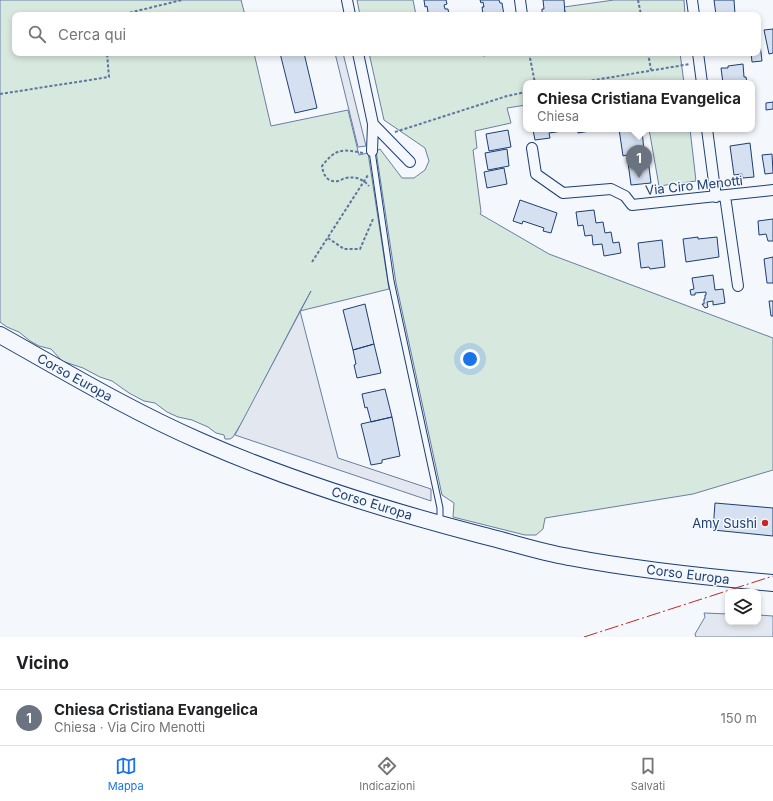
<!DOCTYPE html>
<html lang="it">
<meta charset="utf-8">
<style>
body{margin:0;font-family:Inter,sans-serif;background:#f2f2f2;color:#202124}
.controls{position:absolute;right:12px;bottom:12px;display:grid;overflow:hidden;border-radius:8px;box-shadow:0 2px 6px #0003}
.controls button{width:36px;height:36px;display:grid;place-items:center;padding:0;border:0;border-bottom:1px solid #e0e0e0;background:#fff;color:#202124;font:20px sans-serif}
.you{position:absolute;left:470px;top:359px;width:14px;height:14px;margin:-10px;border:3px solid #fff;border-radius:50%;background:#1a73e8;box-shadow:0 0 0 6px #1a73e833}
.badge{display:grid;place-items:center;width:26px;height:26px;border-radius:50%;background:#1a73e8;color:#fff;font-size:13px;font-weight:700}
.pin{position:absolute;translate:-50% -33px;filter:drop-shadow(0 1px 2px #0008)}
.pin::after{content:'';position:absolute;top:21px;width:14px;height:12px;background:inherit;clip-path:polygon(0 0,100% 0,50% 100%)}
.popup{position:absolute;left:523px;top:80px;width:232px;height:52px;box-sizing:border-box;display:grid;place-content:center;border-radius:8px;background:#fff;filter:drop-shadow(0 1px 3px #0005);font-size:13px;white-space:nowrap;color:#757577}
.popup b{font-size:15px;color:#202124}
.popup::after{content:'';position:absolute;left:50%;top:100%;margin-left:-8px;border:8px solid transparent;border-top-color:#fff}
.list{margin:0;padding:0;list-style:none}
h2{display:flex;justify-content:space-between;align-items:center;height:52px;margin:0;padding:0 16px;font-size:17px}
h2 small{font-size:13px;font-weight:400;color:#757577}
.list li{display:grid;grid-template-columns:26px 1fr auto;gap:12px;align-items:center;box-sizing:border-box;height:56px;padding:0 16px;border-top:1px solid #e0e0e0}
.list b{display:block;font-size:15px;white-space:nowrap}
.list p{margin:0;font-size:13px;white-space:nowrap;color:#757577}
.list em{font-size:13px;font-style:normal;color:#757577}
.icon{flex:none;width:22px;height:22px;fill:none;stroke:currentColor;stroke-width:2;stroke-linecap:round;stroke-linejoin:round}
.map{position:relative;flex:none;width:773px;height:637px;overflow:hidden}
.search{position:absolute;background:#fff;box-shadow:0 2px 6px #0003;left:12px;right:12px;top:12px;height:44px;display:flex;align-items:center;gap:10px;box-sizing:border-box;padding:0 14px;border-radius:8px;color:#757577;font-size:15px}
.sheet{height:108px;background:#fff}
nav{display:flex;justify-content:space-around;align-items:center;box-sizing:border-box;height:56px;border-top:1px solid #e0e0e0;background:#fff;font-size:11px;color:#757577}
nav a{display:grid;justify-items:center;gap:2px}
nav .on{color:#1a73e8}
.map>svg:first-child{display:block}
.green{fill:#d7e8df;stroke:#687fa3}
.parking{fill:#e3e8f0;stroke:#687fa3}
.building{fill:#d5e0f0;stroke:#1d3f73}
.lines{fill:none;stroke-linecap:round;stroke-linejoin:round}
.lane-casing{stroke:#1d3f73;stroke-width:7}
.street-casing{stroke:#1d3f73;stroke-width:12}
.primary-casing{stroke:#1d3f73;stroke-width:18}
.path{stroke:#5e769c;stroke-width:2;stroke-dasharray:3 2;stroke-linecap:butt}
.lane{stroke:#f4f7fb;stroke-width:5}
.street{stroke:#f4f7fb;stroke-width:10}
.primary{stroke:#f4f7fb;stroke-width:16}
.power{stroke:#c62828;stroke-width:1;stroke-dasharray:14 3 2 3;stroke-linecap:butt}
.poi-dot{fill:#c62828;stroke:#f4f7fb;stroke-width:1.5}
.labels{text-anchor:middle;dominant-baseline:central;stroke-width:3;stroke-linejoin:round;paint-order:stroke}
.street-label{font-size:13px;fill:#1d3f73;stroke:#f4f7fb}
.poi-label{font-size:13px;fill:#1d3f73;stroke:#f4f7fb;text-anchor:end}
</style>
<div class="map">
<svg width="773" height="637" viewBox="0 0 773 637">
<rect width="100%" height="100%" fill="#f4f7fb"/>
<!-- green -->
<path class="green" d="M0 0H241L245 15H15V53H254L271 126 348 110 359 155 368 153 389 289 300 311 261 386 263 389 242 422 233 437 230 439H225L224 435 216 433 208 427 192 420 178 417 167 412 155 403 144 401 129 393 112 381 100 377 83 368 62 361 51 349 39 346 30 341 19 332 7 327 0 322Z
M357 0H413L416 15H360Z
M614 0H684L685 15H566L564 7Z
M369 53H482L483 56 503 53H680L684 83H526V105L507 108 511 123 475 131 477 148 473 150 481 212 480 214 549 254 773 338V470L693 494 545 518 543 529 536 535H525L453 517 454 503 442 495 396 283 376 151 380 149 402 178H414L425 170 429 161 425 148 384 120Z
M649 129H690L696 181 659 186Z"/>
<!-- parking -->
<path class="parking" d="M335 53H343L366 146 358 147Z
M311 291 300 311 338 458 431 489V501L235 435Z
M704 613 728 614V622H758V615L773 616V637H696L695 634 705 617Z"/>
<!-- building -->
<path class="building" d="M424 0H446L447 4 444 5 445 9H448L449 15H425V13L428 12 427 6 425 7Z
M480 0H499L500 3H502L504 15H483L482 7H484L483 2 481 3Z
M543 0H564L565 15H542V9H544Z
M714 0H734L735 14 716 15Z
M773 29V53L769 54 764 30Z
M758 42V44H760L762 61 752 62 751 53H758Z
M280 53H304L317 108 295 113Z
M743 64 744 77H746L747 83H723L721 68H728V66Z
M773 102V109L766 110V103Z
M535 129H575L549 133 550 138 535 140 533 130Z
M577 129H590V131L578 133Z
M619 129H642L644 152 647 151 651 183 631 185 627 155 623 156Z
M508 130 511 147 489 151 486 134Z
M750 143 754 177 743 178 742 174 734 175 730 146Z
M507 149 509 166 488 170 485 153Z
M772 154 773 173 765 174 762 155Z
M504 168 507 184 487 188 484 172Z
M520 200 557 213 551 233 543 231 544 228 523 221 522 224 513 221Z
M594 210 596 223 603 222 605 233 611 232 613 243 619 242 621 253 604 256 602 244 593 245 592 235 585 236 583 225 578 226 576 212Z
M773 219V241H768L766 234 759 235 758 221Z
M698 237V239L717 237 719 257 686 262 683 239Z
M662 240 665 267 650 269 649 267 641 268 638 243Z
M773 257V283H767L764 259Z
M713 275 715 290 723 289 725 303 713 305V301L707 302 708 307 705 308 702 304H704V299H705V295H706V292L695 293V295H691L690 290 694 289 692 278Z
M769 301H773V316H771Z
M365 304 374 344 353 350 343 310Z
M374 344 381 373 357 378 354 365 356 364 353 350Z
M385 389 392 417 371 422 367 407 365 408 362 394Z
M392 417 400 456 382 460V463L371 465 361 424Z
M715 503 773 508V536L713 530Z"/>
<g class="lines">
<!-- lane casing -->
<g class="lane-casing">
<path id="lane" d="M372 151 391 281 440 508V522"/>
</g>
<!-- street casing -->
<g class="street-casing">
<path id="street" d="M347 0 350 15
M520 0 522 15
M692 0 694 15
M358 53 373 124 410 162
M698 53 702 83
M707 129 716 197
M532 148 536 174 563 193 611 189 625 196 632 205 773 190
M372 151 373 124
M725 196 738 286"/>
</g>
<!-- primary casing -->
<g class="primary-casing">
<path id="primary" d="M0 335C66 372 131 411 200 441 291 481 385 510 481 535 510 542 539 552 569 557 636 570 705 577 773 583"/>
</g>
<!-- path -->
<path class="path" d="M638 0 641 15
M120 15 182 0
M529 53 535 83
M648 53 651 70
M577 83 690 64
M0 94 109 77 107 53
M395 132 507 96 526 92
M363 153C342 149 336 148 322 166 323 174 327 183 338 181 341 181 343 178 346 178 355 176 363 179 369 186
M328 238 344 249H360L373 219
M312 262 368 175"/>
<!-- lane -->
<use href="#lane" class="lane"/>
<!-- street -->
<use href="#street" class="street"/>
<!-- primary -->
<use href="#primary" class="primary"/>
<!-- power -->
<path class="power" d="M584 637 773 576"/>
</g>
<!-- markers -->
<circle class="poi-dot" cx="765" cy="523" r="4"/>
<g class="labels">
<!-- street labels -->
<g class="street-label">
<text transform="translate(694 185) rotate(-6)">Via Ciro Menotti</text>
<text transform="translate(75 377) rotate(29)">Corso Europa</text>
<text transform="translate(372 503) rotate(17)">Corso Europa</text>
<text transform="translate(688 574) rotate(7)">Corso Europa</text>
</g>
<!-- poi labels -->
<g class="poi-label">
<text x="757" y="523">Amy Sushi</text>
</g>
</g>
</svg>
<div class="controls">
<button><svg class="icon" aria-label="layers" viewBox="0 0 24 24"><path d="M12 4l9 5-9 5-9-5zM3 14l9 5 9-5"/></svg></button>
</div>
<div class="you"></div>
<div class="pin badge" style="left:639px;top:178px;background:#6b7280">1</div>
<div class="popup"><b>Chiesa Cristiana Evangelica</b>Chiesa</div>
<div class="search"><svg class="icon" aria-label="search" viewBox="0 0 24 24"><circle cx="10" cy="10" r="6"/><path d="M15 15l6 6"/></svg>Cerca qui</div>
</div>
<section class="sheet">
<h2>Vicino<small></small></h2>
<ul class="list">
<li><span class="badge" style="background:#6b7280">1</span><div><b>Chiesa Cristiana Evangelica</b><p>Chiesa · Via Ciro Menotti</p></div><em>150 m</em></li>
</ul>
</section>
<nav>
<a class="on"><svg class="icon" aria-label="map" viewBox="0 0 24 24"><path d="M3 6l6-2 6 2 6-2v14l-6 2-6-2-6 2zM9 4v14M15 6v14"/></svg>Mappa</a>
<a><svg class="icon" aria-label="directions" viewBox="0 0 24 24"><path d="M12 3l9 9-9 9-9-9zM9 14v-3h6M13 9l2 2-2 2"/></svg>Indicazioni</a>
<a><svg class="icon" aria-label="saved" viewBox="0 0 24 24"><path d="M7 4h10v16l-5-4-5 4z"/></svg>Salvati</a>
</nav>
